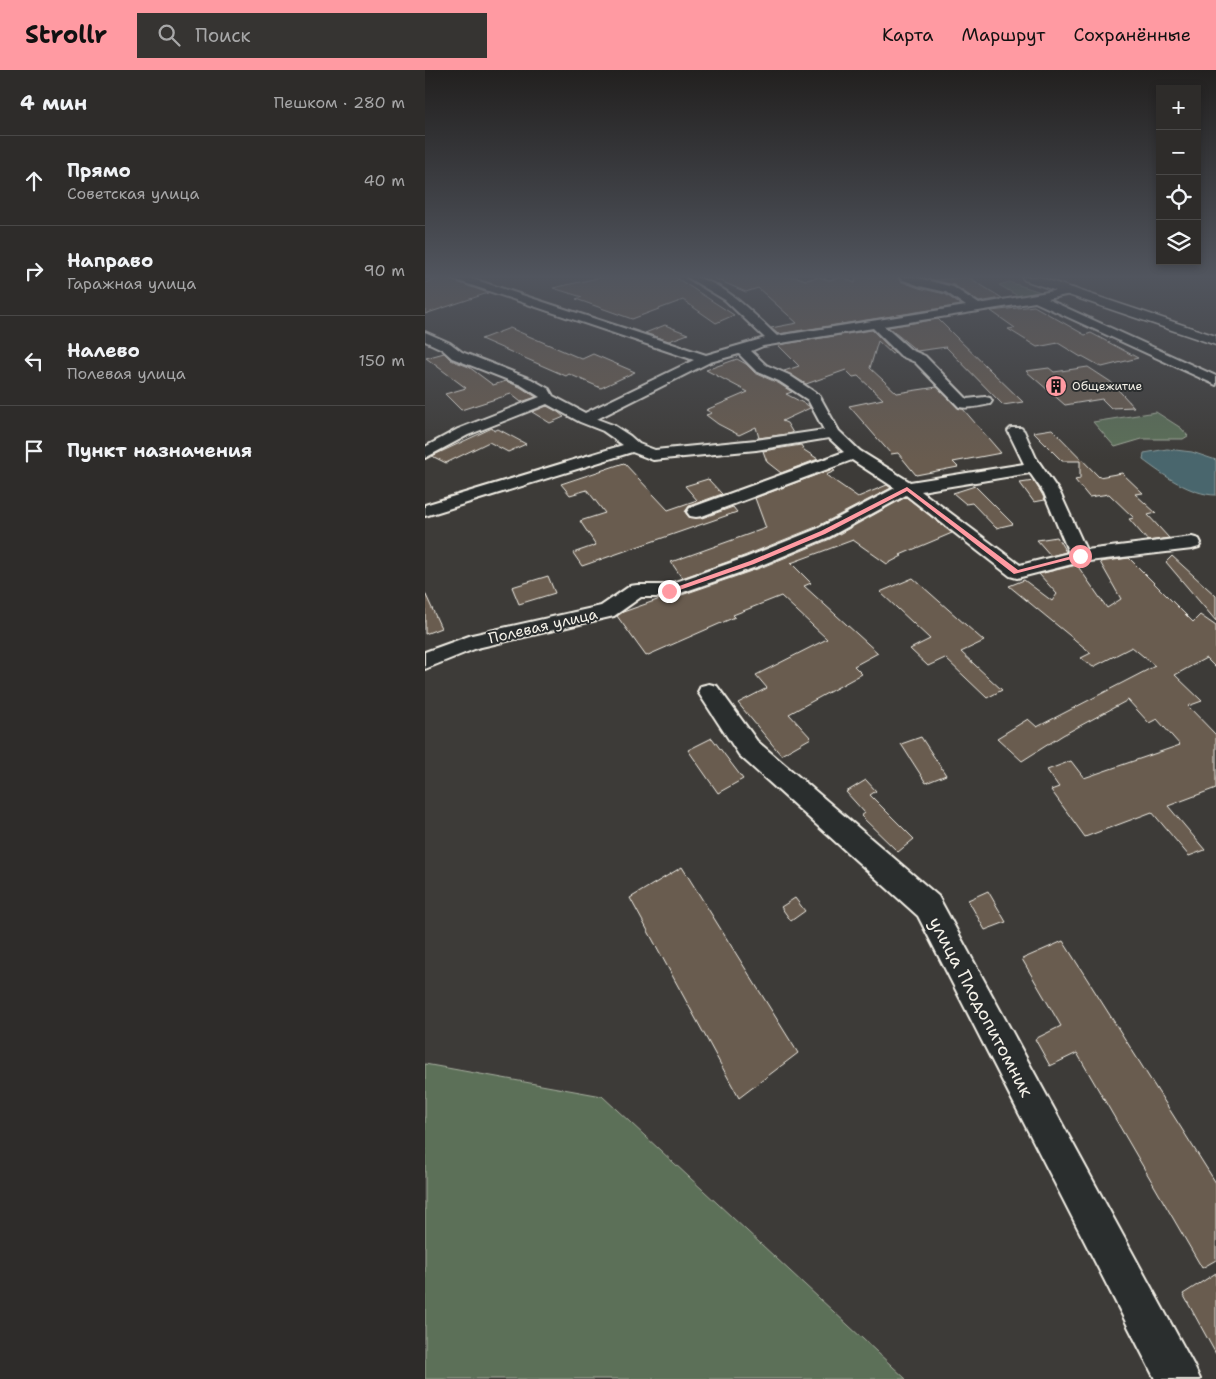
<!DOCTYPE html>
<html lang="ru">
<meta charset="utf-8">
<style>
body{margin:0;font-family:"Shantell Sans",sans-serif;background:#363432;color:#f1f3f6}
.controls{position:absolute;right:15px;top:15px;display:grid;overflow:hidden;border-radius:0px;box-shadow:0 2px 8px #0003}
.controls button{width:45px;height:45px;display:grid;place-items:center;padding:0;border:0;border-bottom:1px solid #494847;background:#2e2c2a;color:#f1f3f6;font:25px sans-serif}
.stop{position:absolute;width:15px;height:15px;margin:-11px;border:4px solid #ff9aa2;border-radius:50%;background:#fff}
.stop.end{background:#ff9aa2;border-color:#fff;box-shadow:0 1px 5px #0008}
.list{margin:0;padding:0;list-style:none}
h2{display:flex;justify-content:space-between;align-items:center;height:65px;margin:0;padding:0 20px;font-size:21px}
h2 small{font-size:16px;font-weight:400;color:#a7a7a8}
.list li{display:grid;grid-template-columns:32px 1fr auto;gap:15px;align-items:center;box-sizing:border-box;height:90px;padding:0 20px;border-top:1px solid #494847}
.list b{display:block;font-size:19px;white-space:nowrap}
.list p{margin:0;font-size:16px;white-space:nowrap;color:#a7a7a8}
.list em{font-size:16px;font-style:normal;color:#a7a7a8}
.icon{flex:none;width:28px;height:28px;fill:none;stroke:currentColor;stroke-width:2;stroke-linecap:round;stroke-linejoin:round}
.map{position:relative;flex:none;width:791px;height:1309px;overflow:hidden}
header{display:flex;align-items:center;gap:30px;box-sizing:border-box;height:70px;padding:0 25px;background:#ff9aa2;color:#111}
header strong{font-size:24px}
nav{display:flex;gap:28px;margin-inline-start:auto;font-size:18px}
.search{width:350px;height:45px;background:#363432;display:flex;align-items:center;gap:12px;box-sizing:border-box;padding:0 18px;border-radius:0px;color:#a7a7a8;font-size:19px}
main{display:flex}
aside{flex:1;background:#2e2c2a}
.map>svg:first-child{display:block}
.green{fill:#5c6f59;stroke:#a8b0a0}
.water{fill:#49666d;stroke:#8d9e9e}
.building{fill:#695c50;stroke:#f4f1e8}
.lines{fill:none;stroke-linecap:round;stroke-linejoin:round}
.minor-casing{stroke:#f4f1e8;stroke-width:4}
.major-casing{stroke:#f4f1e8;stroke-width:3}
.minor{fill:#2a2d2e;fill-rule:evenodd}
.major{fill:#2a2d2e;fill-rule:evenodd}
.route{fill:#ff9aa2}
.labels{text-anchor:middle;dominant-baseline:central;stroke-width:4;stroke-linejoin:round;paint-order:stroke}
.far-poi-label{font-size:12px;fill:#f4f1e8;stroke:#2a2d2e;text-anchor:start}
.street-label{font-size:15px;fill:#f4f1e8;stroke:#2a2d2e}
.near-street-label{font-size:18px;fill:#f4f1e8;stroke:#2a2d2e}
</style>
<header>
<strong>Strollr</strong>
<div class="search"><svg class="icon" aria-label="search" viewBox="0 0 24 24"><circle cx="10" cy="10" r="6"/><path d="M15 15l6 6"/></svg>Поиск</div>
<nav><a>Карта</a><a>Маршрут</a><a>Сохранённые</a></nav>
</header>
<main>
<aside>
<h2>4 мин<small>Пешком · 280 m</small></h2>
<ul class="list">
<li><svg class="icon" aria-label="ahead" viewBox="0 0 24 24"><path d="M12 20V5M6 11l6-6 6 6"/></svg><div><b>Прямо</b><p>Советская улица</p></div><em>40 m</em></li>
<li><svg class="icon" aria-label="right" viewBox="0 0 24 24"><path d="M7 20v-9h11M14 6l5 5-5 5"/></svg><div><b>Направо</b><p>Гаражная улица</p></div><em>90 m</em></li>
<li><svg class="icon" aria-label="left" viewBox="0 0 24 24"><path d="M17 20v-9H6M10 6l-5 5 5 5"/></svg><div><b>Налево</b><p>Полевая улица</p></div><em>150 m</em></li>
<li><svg class="icon" aria-label="arrive" viewBox="0 0 24 24"><path d="M6 21V4h12l-3 4 3 4H6"/></svg><div><b>Пункт назначения</b></div></li>
</ul>
</aside>
<div class="map">
<svg width="791" height="1309" viewBox="0 0 791 1309">
<rect width="100%" height="100%" fill="#3d3b38"/>
<filter id="ink" filterUnits="userSpaceOnUse"><feTurbulence type="fractalNoise" baseFrequency=".02" numOctaves="2"/><feDisplacementMap in="SourceGraphic" scale="10" xChannelSelector="R" yChannelSelector="G"/><feConvolveMatrix kernelMatrix="1 2 1 2 8 2 1 2 1" color-interpolation-filters="sRGB"/></filter>
<g filter="url(#ink)">
<!-- green -->
<path class="green" d="M584 212 616 222 593 226 574 215Z
M731 342 756 358 763 366 758 369H717L690 377 668 352Z
M0 994 177 1026 481 1309H0Z"/>
<!-- water -->
<path class="water" d="M742 379 767 382 791 390V425C766 425 738 405 718 390L719 383Z"/>
<!-- building -->
<path class="building" d="M17 207 27 210 63 223 0 244V213Z
M177 207H250L309 245 291 253 258 230 207 249 151 229 157 227 128 218Z
M286 207H372L381 210 394 207 404 210 417 207 430 213 431 207H473L475 211 494 218 520 224 536 235 353 264 346 258 372 253 333 218 321 222Z
M496 207 510 210 543 207 577 228 554 232 529 215Z
M609 236 660 265 666 263 713 288 677 297 657 286 656 287 633 273 612 277 583 259 590 258 566 241Z
M513 249 531 267 598 332 578 335 521 277 492 281 463 257Z
M240 255 263 264 244 271 220 263Z
M85 258 157 289 168 284 210 302 176 318 144 304 141 306 56 269Z
M447 260 470 283 467 284 453 271 445 298 472 323 512 317 533 338 538 339 576 383 528 392 533 397 491 405 473 383 466 384 424 336 458 329 433 306 428 307 421 300 381 314 359 301 374 296 353 275Z
M19 283 26 290 44 297 68 315 81 311 95 317 111 327 96 332 86 324 36 340 20 324 41 318 1 288Z
M312 289 321 294 330 303 353 313 367 322 361 324 384 336 385 338 357 351 362 353 368 363 334 368 331 357 314 365 293 354 281 345 287 343 281 340 323 322 281 300Z
M663 297 686 312 709 337 686 338 677 329 640 335 601 301 624 298 629 302Z
M122 336 133 342 139 347 125 353 107 342Z
M67 358 69 361 73 359 101 374 83 382 64 372 21 393 7 386Z
M627 359 674 407 697 403 718 423 710 424 731 443 723 445 744 468 723 471 704 449 709 448 684 424 664 427 650 410 655 409V391H637L608 362Z
M376 375 379 380 393 389 356 403 342 392 338 381Z
M199 393 243 440 272 430 260 416 283 409 297 424 264 436 260 442 264 447 277 448 308 437 312 442 157 496 148 483 171 475 155 451 180 443 162 420 145 425 136 414Z
M407 399 410 401 401 405 433 427 462 415 466 418 391 457 319 486 257 508 246 492 341 458 330 428Z
M609 411 617 424 620 430 609 432 595 413Z
M550 416 588 454 571 458 547 433 541 434 528 423Z
M481 427 527 463 475 485 477 486 462 494 428 470 366 493 386 513 379 516 453 583 429 596 437 604 364 644 386 668 356 685 313 633 342 618 331 605 402 569 356 526 308 545 310 547 221 586 192 546 198 542 235 529H245L335 498 405 469Z
M632 467 641 482 626 486 612 470Z
M747 486 791 526V551L741 492Z
M704 488 768 552 775 545 791 556V598L781 588 750 605 777 631 763 636 791 665V718L743 736 780 780 764 786 727 742 660 767 626 720 634 717 622 700 646 691 659 708 755 675 732 649 724 653 703 630 638 665 597 691 572 668 603 649 612 657 730 596 707 577 668 597 656 588 666 583 584 516 599 510 627 531 632 524 614 504 652 495 682 538 696 529 675 492Z
M123 506 130 523 94 534 87 517Z
M488 508 559 571 536 582 577 620 562 628 520 588 503 596 485 579 505 569 455 522Z
M0 523 16 558 0 564Z
M496 667 521 705 501 713 476 674Z
M287 668 318 709 293 723 263 680Z
M441 710 451 721 445 725 489 769 473 782 436 746 440 743 421 722Z
M257 797 373 983 314 1028 205 828Z
M563 821 581 852 560 860 543 830Z
M370 828 380 841 366 851 356 837Z
M638 871 791 1113V1190L777 1198 652 983 625 996 610 969 636 956 597 889Z
M791 1203V1284L758 1224Z"/>
<g class="lines">
<!-- minor casing -->
<g class="minor-casing">
<path id="minor" d="M27 207H42L281 285 340 268 300 230 262 207C296 207 329 245 352 266L541 236 521 222 495 216 476 209 475 207H489L528 217 554 234 646 218 650 219 651 221 650 223 622 229 791 306V315L610 232 459 256 486 280 500 286 542 329 560 327 565 328 567 331 565 334C556 336 543 339 534 337L490 292 476 286 448 258 338 276 326 281 341 295 364 305 394 325 414 361 435 381 485 412 599 394 583 361 586 358H596L599 361 611 388 635 423 661 480 767 467 774 469 776 473 774 477 767 479 655 492 592 508 585 506 481 425 404 467 334 496 244 527H216L189 546 52 578 0 599V582L47 565 176 536 205 516 212 515H242L320 488 392 459 470 418 427 390 277 446 271 447 265 446 262 442 265 438 419 382 404 368 331 380 228 390 207 382 0 446V435L198 375 178 361 155 352 122 334 43 365 0 388V377L33 359 115 327 96 315 27 288 17 279 0 271V262L25 273 37 282 106 309 124 319 128 326 160 343 269 290 28 209ZM314 284 331 301 354 311 383 330 399 360 331 370 230 380 214 374 205 366 188 355 172 349 285 292ZM605 403 619 423 644 483 595 495 496 421Z
M284 614 292 616 332 671 513 826 768 1294 775 1309H730L493 846 314 685 273 622 276 616Z"/>
</g>
<!-- major casing -->
<g class="major-casing">
<path id="major" d="M597 207H614L791 266V275L599 210Z"/>
</g>
<!-- minor -->
<use href="#minor" class="minor"/>
<!-- major -->
<use href="#major" class="major"/>
</g>
</g>
<!-- sky -->
<linearGradient id="sky" x2="0" y2="1"><stop stop-color="#22201f"/><stop offset="0.53" stop-color="#51555e"/><stop offset="1" stop-color="#51555e" stop-opacity="0"/></linearGradient>
<rect width="791" height="390" fill="url(#sky)"/>
<!-- route -->
<path class="route" d="M482 417 593 500 655 484 658 486 589 504 482 421 400 464 329 494 246 523 240 521 325 491 396 461Z"/>
<!-- icons -->
<defs>
<g id="building-disc" transform="scale(1.125)"><circle r="9.5" fill="#ff9aa2" stroke="#2a2d2e"/><path d="M-4-6H4V6H1V3H-1V6H-4ZM-2.5-4.3h1.7v1.8h-1.7ZM.8-4.3h1.7v1.8H.8ZM-2.5-1h1.7V.8h-1.7ZM.8-1h1.7V.8H.8Z" fill="#111"/></g>
</defs>
<g fill-rule="evenodd">
<use href="#building-disc" x="631" y="316"/>
</g>
<g class="labels">
<!-- far-poi labels -->
<g class="far-poi-label">
<text x="647" y="316">Общежитие</text>
</g>
<!-- street labels -->
<g class="street-label">
<text transform="translate(118 556) rotate(-13)">Полевая улица</text>
</g>
<!-- near-street labels -->
<g class="near-street-label">
<text transform="translate(556 937) rotate(62)">улица Плодопитомник</text>
</g>
</g>
</svg>
<div class="controls">
<button>+</button>
<button>−</button>
<button><svg class="icon" aria-label="locate" viewBox="0 0 24 24"><circle cx="12" cy="12" r="6"/><path d="M12 2v4M12 18v4M2 12h4M18 12h4"/></svg></button>
<button><svg class="icon" aria-label="layers" viewBox="0 0 24 24"><path d="M12 4l9 5-9 5-9-5zM3 14l9 5 9-5"/></svg></button>
</div>
<div class="stop" style="left:655px;top:486px"></div>
<div class="stop end" style="left:244px;top:521px"></div>
</div>
</main>
